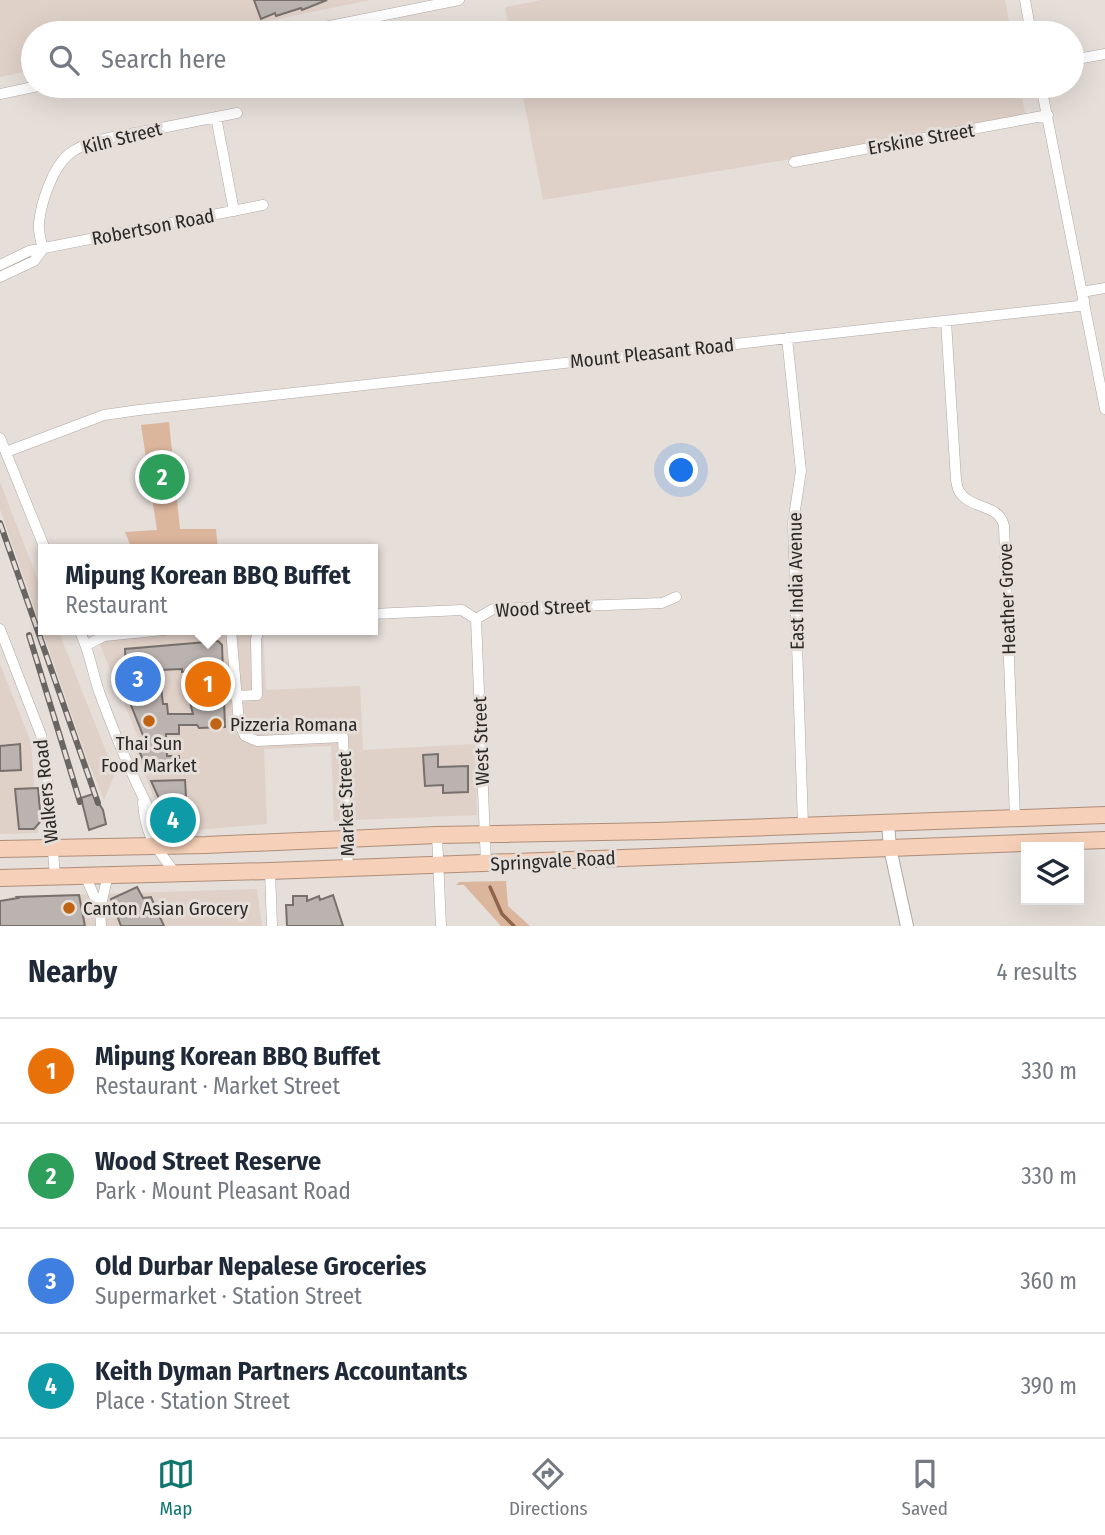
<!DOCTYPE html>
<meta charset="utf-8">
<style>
body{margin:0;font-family:"Fira Sans Condensed",sans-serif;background:#f6f6f7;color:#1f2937}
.controls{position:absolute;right:21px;bottom:21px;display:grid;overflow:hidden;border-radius:0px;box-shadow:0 7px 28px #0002}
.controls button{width:63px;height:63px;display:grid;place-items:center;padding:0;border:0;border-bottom:2px solid #e0e1e3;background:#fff;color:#1f2937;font:35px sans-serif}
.you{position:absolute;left:682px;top:471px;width:24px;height:24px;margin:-18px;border:5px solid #fff;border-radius:50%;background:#1a73e8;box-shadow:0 0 0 10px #1a73e833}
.badge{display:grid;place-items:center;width:46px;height:46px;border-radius:50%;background:#0f766e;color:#fff;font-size:23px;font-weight:700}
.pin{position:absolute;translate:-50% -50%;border:4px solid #fff;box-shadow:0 2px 7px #0006}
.popup{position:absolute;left:38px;top:544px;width:340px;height:91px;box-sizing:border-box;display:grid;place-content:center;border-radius:0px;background:#fff;filter:drop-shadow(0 2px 5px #0005);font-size:23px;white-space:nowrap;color:#747a83}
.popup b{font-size:26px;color:#1f2937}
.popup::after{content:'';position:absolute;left:50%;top:100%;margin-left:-14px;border:14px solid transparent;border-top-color:#fff}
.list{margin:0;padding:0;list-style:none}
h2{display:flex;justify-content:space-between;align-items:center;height:91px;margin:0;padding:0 28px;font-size:30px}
h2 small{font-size:23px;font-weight:400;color:#747a83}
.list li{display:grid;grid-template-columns:46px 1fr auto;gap:21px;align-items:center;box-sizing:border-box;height:105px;padding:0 28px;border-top:2px solid #e0e1e3}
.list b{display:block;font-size:26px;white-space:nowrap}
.list p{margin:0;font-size:23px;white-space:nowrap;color:#747a83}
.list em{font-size:23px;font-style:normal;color:#747a83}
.icon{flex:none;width:38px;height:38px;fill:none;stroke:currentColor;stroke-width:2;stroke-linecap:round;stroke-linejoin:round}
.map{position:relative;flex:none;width:1105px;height:926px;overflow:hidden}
.search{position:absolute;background:#fff;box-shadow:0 7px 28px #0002;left:21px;right:21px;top:21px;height:77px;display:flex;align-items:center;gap:18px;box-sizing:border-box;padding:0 24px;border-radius:38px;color:#747a83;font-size:26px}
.sheet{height:511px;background:#fff}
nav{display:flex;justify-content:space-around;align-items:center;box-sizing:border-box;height:98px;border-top:2px solid #e0e1e3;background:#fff;font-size:19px;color:#747a83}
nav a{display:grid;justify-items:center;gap:4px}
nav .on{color:#0f766e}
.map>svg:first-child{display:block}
.built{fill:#e0d1c8}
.green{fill:#dcb59d}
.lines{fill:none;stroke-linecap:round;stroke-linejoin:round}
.stream{stroke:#8e654b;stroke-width:3.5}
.building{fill:#bbb3af;stroke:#77706c;stroke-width:2;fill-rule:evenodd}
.minor-casing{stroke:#b0a8a4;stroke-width:11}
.tertiary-casing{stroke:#b0a8a4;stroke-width:14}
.trunk-casing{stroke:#ae8e7a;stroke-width:18}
.minor{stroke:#fff;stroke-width:10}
.tertiary{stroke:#fff;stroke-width:12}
.trunk{stroke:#f6d0b8;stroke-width:16}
.rail-casing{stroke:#696562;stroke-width:6}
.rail{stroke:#e5ded9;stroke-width:3.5;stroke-dasharray:10;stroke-linecap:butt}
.poi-dot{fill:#c06315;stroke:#e5ded9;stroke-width:2.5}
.labels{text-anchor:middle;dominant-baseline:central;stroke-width:6;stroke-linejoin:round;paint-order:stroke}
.street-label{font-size:19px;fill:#2b2927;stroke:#e5ded9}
.poi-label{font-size:19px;fill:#2b2927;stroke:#e5ded9;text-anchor:start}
</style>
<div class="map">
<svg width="1105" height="926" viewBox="0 0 1105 926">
<rect width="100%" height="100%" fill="#e5ded9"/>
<!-- built -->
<path class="built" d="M0 0H370L210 33H33V70L0 77Z
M542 0H1005L1011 33H510L505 7Z
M521 86H1020L1026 120 543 200Z
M0 482 43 593 44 630H58L115 774 104 800 86 756 0 509Z
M94 630H263L266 690 360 686 363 750 475 744 477 815 334 821 331 746 264 749 267 824 171 832 166 828 131 740 138 737Z
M0 664 31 742 38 833 0 834Z
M257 889 262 926H0V901L9 899V897Z"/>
<!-- green -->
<path class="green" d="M169 422 180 529H216L218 549H132L125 532 157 530 141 425Z
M506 881 508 906 530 926H501L464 885H456L459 882Z"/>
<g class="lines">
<!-- stream -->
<path class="stream" d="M490 887 502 914 514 926"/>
</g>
<!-- building -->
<path class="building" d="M254 0H327L302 10 301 8 276 16 275 13 261 19Z
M218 641 222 645 225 727 199 728 197 725H179V734H166L167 756H179V764L146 767 138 748H148L127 695 125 649ZM182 669V672L193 671 194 697 189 698 193 714H168L167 704H163L159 670Z
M20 744 21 770 0 771V746Z
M438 754V767L468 766V792L443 793V785L425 786 423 755Z
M185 780 186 796H182V800H177L179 827H172L151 781Z
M38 788 41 821 34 829H19L15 789Z
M93 794 103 810 106 824 89 830 81 798Z
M137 887 143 898 151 897 164 926H121L111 899Z
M79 895 85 926H0V901L18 898 17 897Z
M333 895 343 926H287L286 905H293V896H307V901L319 896 320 900Z"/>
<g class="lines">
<!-- minor casing -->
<g class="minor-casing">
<path id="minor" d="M1025 0 1031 33
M295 33 459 0
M1072 60 1105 54
M1041 86 1105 409
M0 94 38 86
M216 117 234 211
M794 162 1048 115
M43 249C41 241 38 232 39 223 41 202 53 167 69 154 90 138 121 136 146 131 177 125 207 119 237 113
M0 265 29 251 263 205
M0 277 34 261 43 249
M1082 292 1105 288
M946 321 956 480C957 484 957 488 959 491 970 510 999 503 1004 526L1015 818
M787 338 801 471 793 523 803 825
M0 438 45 549
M6 452 104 415 139 410 1079 306 1084 300
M372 614 462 610 476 619 493 609 662 603 676 597
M476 619 486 863
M0 629 41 735 45 752 55 876
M79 630C91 653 92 674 101 697 120 748 141 798 168 845
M231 630 239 723 245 736 257 741 343 737 348 868
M87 645 104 636 164 630
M235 696 257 695 256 639 259 630
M143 802C145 836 156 847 175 873
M437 835 441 926
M270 871 272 926
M85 875 100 910 101 926
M100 910 108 874"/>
</g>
<!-- tertiary casing -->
<g class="tertiary-casing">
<path id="tertiary" d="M888 823 890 848 907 926"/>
</g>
<!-- trunk casing -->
<g class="trunk-casing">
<path id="trunk" d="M0 849 206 845 437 835 656 831 1105 815
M0 878 270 871 1105 840"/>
</g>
<!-- minor -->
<use href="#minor" class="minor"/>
<!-- tertiary -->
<use href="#tertiary" class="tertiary"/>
<!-- trunk -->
<use href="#trunk" class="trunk"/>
<!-- rail casing -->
<g class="rail-casing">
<path id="rail" d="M0 523 98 803
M29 635 80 802"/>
</g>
<!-- rail -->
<use href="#rail" class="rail"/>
</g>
<!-- markers -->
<g class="poi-dot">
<circle cx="149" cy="721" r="7"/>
<circle cx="216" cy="724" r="7"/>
<circle cx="69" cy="908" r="7"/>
</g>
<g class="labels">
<!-- street labels -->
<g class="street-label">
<text transform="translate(122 138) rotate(-14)">Kiln Street</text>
<text transform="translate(921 139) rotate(-10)">Erskine Street</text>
<text transform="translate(153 227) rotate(-11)">Robertson Road</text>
<text transform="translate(652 353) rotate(-6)">Mount Pleasant Road</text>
<text transform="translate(796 581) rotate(-91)">East India Avenue</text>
<text transform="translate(1007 599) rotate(-92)">Heather Grove</text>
<text transform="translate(543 608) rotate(-3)">Wood Street</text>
<text transform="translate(481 741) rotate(-92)">West Street</text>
<text transform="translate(46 791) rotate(-96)">Walkers Road</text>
<text transform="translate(346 804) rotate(-92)">Market Street</text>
<text transform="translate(553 861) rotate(-3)">Springvale Road</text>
</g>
<!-- poi labels -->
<g class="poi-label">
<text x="230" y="724">Pizzeria Romana</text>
<text x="149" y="743" text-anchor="middle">Thai Sun<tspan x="149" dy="22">Food Market</tspan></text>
<text x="83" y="908">Canton Asian Grocery</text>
</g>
</g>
</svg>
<div class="controls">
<button><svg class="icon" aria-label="layers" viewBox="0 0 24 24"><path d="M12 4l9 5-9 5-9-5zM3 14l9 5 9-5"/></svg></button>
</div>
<div class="you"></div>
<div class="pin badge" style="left:208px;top:684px;background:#e8710a">1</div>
<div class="popup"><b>Mipung Korean BBQ Buffet</b>Restaurant</div>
<div class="pin badge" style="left:162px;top:477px;background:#2e9e5b">2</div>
<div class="pin badge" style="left:138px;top:679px;background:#3f7fe0">3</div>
<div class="pin badge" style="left:173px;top:820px;background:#0f9aa8">4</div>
<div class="search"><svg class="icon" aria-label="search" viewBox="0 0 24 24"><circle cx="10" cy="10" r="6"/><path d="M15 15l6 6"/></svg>Search here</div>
</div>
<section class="sheet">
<h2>Nearby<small>4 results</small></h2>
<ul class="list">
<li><span class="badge" style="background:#e8710a">1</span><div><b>Mipung Korean BBQ Buffet</b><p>Restaurant · Market Street</p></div><em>330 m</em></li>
<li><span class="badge" style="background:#2e9e5b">2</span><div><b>Wood Street Reserve</b><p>Park · Mount Pleasant Road</p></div><em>330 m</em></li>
<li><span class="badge" style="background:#3f7fe0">3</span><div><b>Old Durbar Nepalese Groceries</b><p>Supermarket · Station Street</p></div><em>360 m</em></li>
<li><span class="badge" style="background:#0f9aa8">4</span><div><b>Keith Dyman Partners Accountants</b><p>Place · Station Street</p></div><em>390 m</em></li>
</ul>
</section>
<nav>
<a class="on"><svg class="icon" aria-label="map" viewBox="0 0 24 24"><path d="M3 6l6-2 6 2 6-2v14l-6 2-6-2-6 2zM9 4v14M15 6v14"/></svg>Map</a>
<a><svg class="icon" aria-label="directions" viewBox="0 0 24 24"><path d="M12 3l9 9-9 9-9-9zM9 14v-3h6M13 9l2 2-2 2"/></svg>Directions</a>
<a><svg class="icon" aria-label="saved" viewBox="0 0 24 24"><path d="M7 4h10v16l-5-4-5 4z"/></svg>Saved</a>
</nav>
